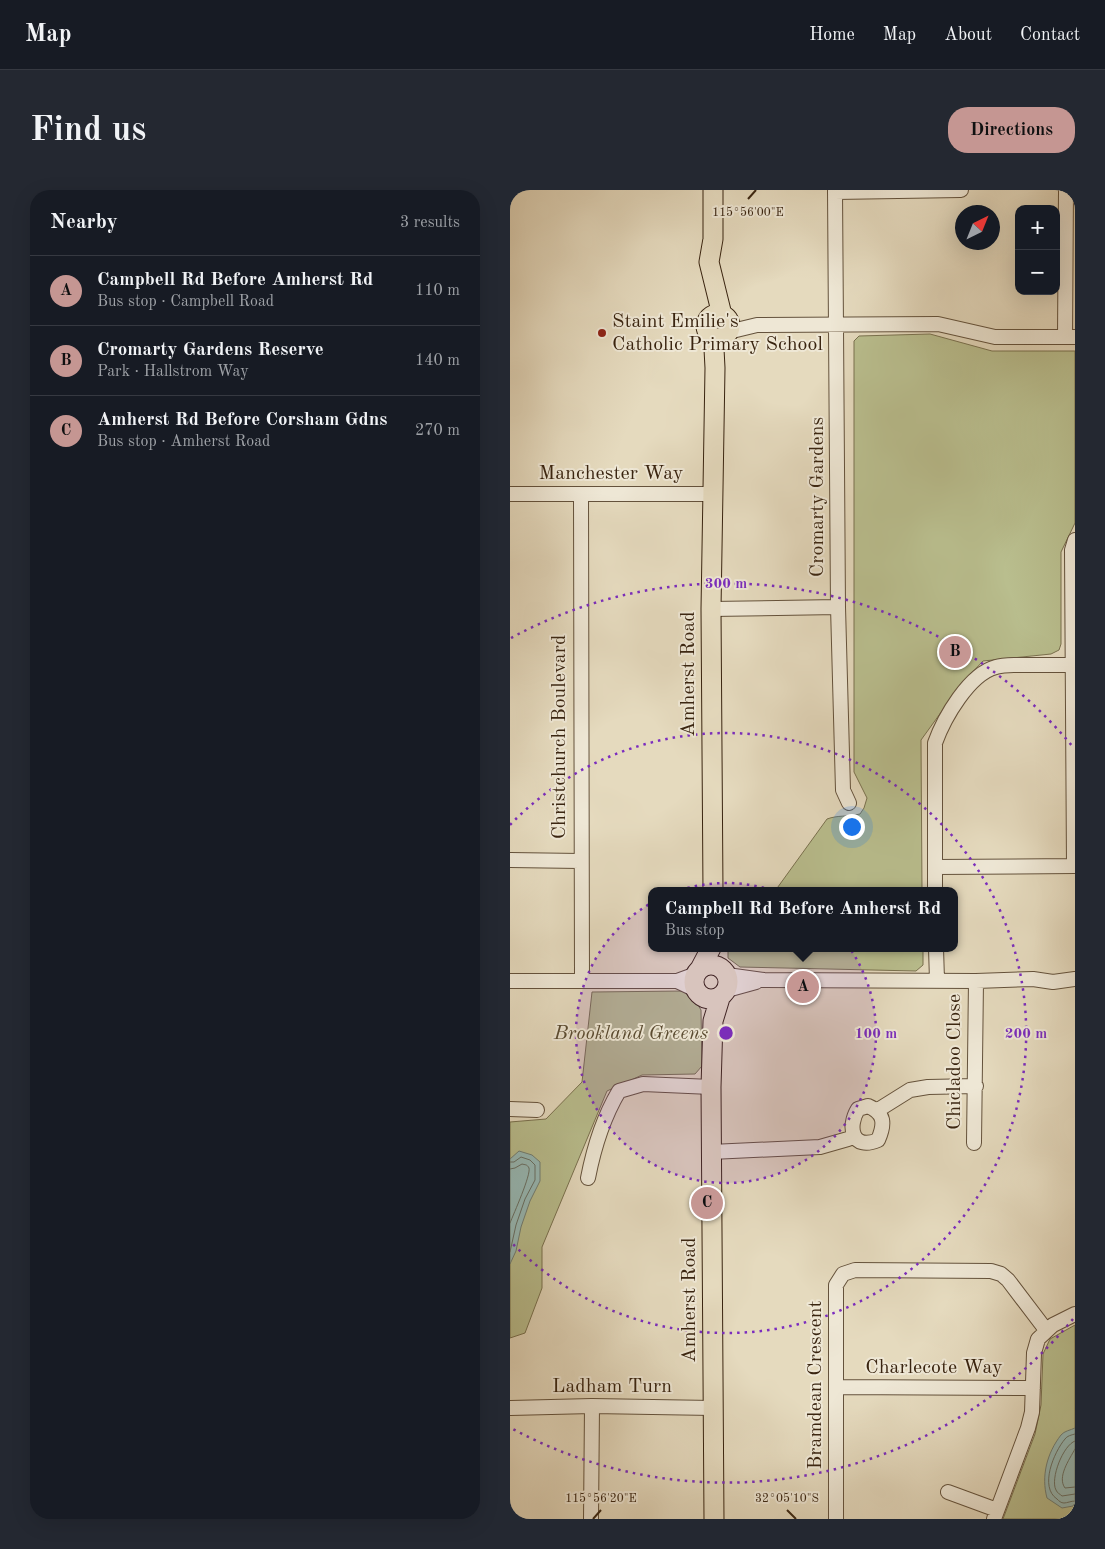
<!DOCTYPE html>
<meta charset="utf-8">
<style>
body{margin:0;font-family:"Old Standard TT",serif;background:#242831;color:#f1f3f6}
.controls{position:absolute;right:15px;top:15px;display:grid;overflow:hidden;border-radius:10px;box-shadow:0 5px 20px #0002}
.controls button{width:45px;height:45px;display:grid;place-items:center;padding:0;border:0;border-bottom:1px solid #363941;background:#171b24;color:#f1f3f6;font:25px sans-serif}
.compass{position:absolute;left:445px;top:15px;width:45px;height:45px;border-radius:50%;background:#171b24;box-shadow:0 5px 20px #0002;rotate:43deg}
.you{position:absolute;left:341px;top:636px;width:18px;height:18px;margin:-12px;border:4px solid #fff;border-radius:50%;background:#1a73e8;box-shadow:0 0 0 8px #1a73e833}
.badge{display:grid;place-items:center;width:32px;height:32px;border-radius:50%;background:#c59692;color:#111;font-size:16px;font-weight:700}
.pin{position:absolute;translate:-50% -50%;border:2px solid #fff;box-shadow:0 1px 5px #0006}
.popup{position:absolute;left:138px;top:697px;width:310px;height:65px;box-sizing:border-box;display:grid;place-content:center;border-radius:10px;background:#171b24;filter:drop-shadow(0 1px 4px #0005);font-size:16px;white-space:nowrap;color:#9ea1a6}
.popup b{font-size:19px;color:#f1f3f6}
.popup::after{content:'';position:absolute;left:50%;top:100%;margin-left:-10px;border:10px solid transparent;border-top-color:#171b24}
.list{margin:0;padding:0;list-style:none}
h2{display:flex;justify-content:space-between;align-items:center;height:65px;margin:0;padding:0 20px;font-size:21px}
h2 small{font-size:16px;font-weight:400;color:#9ea1a6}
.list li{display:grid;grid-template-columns:32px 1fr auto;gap:15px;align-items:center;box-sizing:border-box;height:70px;padding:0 20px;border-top:1px solid #363941}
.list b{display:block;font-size:19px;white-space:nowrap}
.list p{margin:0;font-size:16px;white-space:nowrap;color:#9ea1a6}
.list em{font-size:16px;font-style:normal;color:#9ea1a6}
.map{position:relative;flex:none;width:565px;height:1329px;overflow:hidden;border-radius:20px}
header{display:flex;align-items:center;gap:30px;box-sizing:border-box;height:70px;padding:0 25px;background:#171b24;border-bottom:1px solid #363941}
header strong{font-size:24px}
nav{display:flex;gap:28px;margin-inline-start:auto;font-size:18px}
.intro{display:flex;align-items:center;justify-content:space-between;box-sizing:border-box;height:120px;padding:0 30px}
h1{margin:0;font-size:35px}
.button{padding:12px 22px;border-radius:20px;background:#c59692;color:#111;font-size:18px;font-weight:700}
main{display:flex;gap:30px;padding:0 30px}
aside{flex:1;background:#171b24;border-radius:20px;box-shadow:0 5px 20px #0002}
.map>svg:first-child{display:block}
.green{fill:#b9be8e;stroke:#79714f}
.water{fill:#97bab7;stroke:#717e74}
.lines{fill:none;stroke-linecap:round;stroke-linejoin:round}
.shore{stroke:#686f64;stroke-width:1}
.minor-casing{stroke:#64523c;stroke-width:16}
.major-casing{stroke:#392410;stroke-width:21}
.minor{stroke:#eee7d5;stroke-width:14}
.major{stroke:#e5dabe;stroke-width:19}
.ticks{fill:none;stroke:#392410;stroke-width:2}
.ring{fill:none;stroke:#7b2cbf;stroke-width:2.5;stroke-dasharray:2.5 5}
.poi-dot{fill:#8f2418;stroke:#eee7d5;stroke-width:2}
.labels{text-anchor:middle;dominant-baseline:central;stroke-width:4;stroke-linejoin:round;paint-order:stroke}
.poi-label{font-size:20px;fill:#392410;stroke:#eee7d5;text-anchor:start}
.street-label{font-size:20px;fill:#392410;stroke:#eee7d5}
.park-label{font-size:20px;font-style:italic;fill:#594a30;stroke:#eee7d5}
.ticks-label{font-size:12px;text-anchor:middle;fill:#392410;stroke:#eee7d5;stroke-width:4;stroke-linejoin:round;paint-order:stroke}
.centre{fill:#7b2cbf;stroke:#eee7d5;stroke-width:2.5}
.ring-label{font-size:15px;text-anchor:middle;font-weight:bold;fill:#7b2cbf;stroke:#eee7d5;stroke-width:4;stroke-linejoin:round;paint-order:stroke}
</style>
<header>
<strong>Map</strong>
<nav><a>Home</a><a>Map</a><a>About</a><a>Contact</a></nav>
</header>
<div class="intro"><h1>Find us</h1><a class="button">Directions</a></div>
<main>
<aside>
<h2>Nearby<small>3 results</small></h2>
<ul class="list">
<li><span class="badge">A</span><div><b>Campbell Rd Before Amherst Rd</b><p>Bus stop · Campbell Road</p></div><em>110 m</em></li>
<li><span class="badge">B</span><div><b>Cromarty Gardens Reserve</b><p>Park · Hallstrom Way</p></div><em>140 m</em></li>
<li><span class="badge">C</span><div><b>Amherst Rd Before Corsham Gdns</b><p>Bus stop · Amherst Road</p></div><em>270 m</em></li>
</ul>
</aside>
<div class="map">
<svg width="565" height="1329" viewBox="0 0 565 1329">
<rect width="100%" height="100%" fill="#e5dabe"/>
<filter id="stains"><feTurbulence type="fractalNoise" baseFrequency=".004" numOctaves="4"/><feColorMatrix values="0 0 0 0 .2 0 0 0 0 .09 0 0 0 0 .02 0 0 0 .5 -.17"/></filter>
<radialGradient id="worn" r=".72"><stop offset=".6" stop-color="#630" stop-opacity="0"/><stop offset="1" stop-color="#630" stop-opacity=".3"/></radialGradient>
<!-- green -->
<path class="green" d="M420 144 482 161H565V333L551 362V454L549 460 541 464 473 471 453 492 411 550 412 701H265L317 629C328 625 337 627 350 624L354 618 357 608 344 582V151L349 146Z
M218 758H413V775L406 781 230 777 218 768Z
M173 801 184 808 191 820 192 876 185 884 132 885 97 901 32 1057V1098L15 1143 0 1148V932L36 929 72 892 82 802Z
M565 1135V1329H493L525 1244 531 1215 533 1164 540 1149Z"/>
<!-- water -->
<path class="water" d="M9 961 22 965 30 972V991L20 1011 11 1037 6 1061 0 1074V969Z
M565 1238V1313L563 1316 552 1318 537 1308C531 1286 537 1263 551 1245 554 1241 561 1240 565 1238Z"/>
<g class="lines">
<!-- shore -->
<path class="shore" d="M0 972H4L11 967 20 970 25 975V990L15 1009 6 1035 0 1062
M0 979 5 978 12 974C15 975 17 974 19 978 21 985 4 1023 0 1033
M565 1244C561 1245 557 1246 555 1249 544 1262 529 1297 547 1309 549 1311 551 1313 554 1313 557 1313 561 1311 565 1311
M565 1251C553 1255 540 1289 546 1300 547 1303 550 1304 552 1306L565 1304
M565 1259C559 1270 547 1287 555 1298L565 1297"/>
<!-- minor casing -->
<g class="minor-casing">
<path id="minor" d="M325 0 328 417 333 600 339 613
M325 2 451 0
M218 142 247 135 428 134 485 147H565
M555 147 556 0
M0 304H202
M71 305 72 790
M201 419 328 417
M0 670 70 671
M564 676 562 360 565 350
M425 677 565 676
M425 701V553C434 528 459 484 486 477 494 474 504 475 513 475 529 475 546 475 563 475
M426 758 427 790
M217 785 254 790 466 791 523 789 543 792 565 789
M0 791H167L186 784
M167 791 186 800
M217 800 246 792
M358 916C375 923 375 934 368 950 342 961 337 937 348 919Z
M0 919 27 920
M368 920 400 900 418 897 466 896
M464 953 466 791
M201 962 310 957 338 949 344 946
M78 988C84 957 93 928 109 901L133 894 201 897
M326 1197 523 1198
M0 1218 82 1216 203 1218
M438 1302 487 1320
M81 1329 82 1216
M326 1329V1095L333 1084 345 1080 481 1081 491 1084 498 1090 536 1140
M484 1329 518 1238 522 1222 524 1163 528 1149 543 1135 565 1124"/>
</g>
<!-- major casing -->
<g class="major-casing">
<path id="major" d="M203 0V49L199 72 212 125
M196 136a12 12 0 1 1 24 0a12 12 0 1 1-24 0Z
M201 146 204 159 205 178 201 419 203 701
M184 792a17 17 0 1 1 34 0a17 17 0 1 1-34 0Z
M190 779 201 758
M204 1329 201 897 203 831 210 808"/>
</g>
<!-- minor -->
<use href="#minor" class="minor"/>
<!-- major -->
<use href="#major" class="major"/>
</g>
<!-- ticks -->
<path class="ticks" d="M238 9 246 0M277 1320 286 1329M83 1329 91 1320"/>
<!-- distance rings -->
<circle cx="216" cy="843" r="150" fill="#7b2cbf" fill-opacity=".12"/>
<g class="ring">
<circle cx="216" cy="843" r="150"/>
<path d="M0 635A300 300 0 1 1 0 1051"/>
<path d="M563 1129A450 450 0 0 1 1 1238M1 448A450 450 0 0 1 563 557"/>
</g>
<!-- markers -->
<circle class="poi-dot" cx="92" cy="143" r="5"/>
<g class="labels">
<!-- poi labels -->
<g class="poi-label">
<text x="102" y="132">Staint Emilie's<tspan x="102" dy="23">Catholic Primary School</tspan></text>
</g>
<!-- street labels -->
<g class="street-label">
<text x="101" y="284">Manchester Way</text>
<text transform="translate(308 307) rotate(-90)">Cromarty Gardens</text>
<text transform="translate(179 484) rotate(-90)">Amherst Road</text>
<text transform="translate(50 547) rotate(-90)">Christchurch Boulevard</text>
<text transform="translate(445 872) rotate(-90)">Chicladoo Close</text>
<text transform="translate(180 1110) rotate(-90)">Amherst Road</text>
<text x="424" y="1178">Charlecote Way</text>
<text transform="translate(306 1195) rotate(-90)">Bramdean Crescent</text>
<text x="102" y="1197">Ladham Turn</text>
</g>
<!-- park labels -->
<g class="park-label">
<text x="121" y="844">Brookland Greens</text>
</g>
</g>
<g class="ticks-label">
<text x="238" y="26">115°56'00"E</text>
<text x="91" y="1312">115°56'20"E</text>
<text x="277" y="1312">32°05'10"S</text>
</g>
<circle cx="216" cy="843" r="8" class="centre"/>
<g class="ring-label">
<text x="216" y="398">300 m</text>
<text x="366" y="848">100 m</text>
<text x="516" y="848">200 m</text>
</g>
<rect width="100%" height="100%" filter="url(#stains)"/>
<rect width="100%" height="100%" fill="url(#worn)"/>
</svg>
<div class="controls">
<button>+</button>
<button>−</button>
</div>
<svg class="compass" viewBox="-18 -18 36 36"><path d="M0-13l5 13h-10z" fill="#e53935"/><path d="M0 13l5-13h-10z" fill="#9ea1a6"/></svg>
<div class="you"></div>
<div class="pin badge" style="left:293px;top:797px">A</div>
<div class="popup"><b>Campbell Rd Before Amherst Rd</b>Bus stop</div>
<div class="pin badge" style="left:445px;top:462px">B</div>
<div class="pin badge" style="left:197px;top:1013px">C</div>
</div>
</main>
